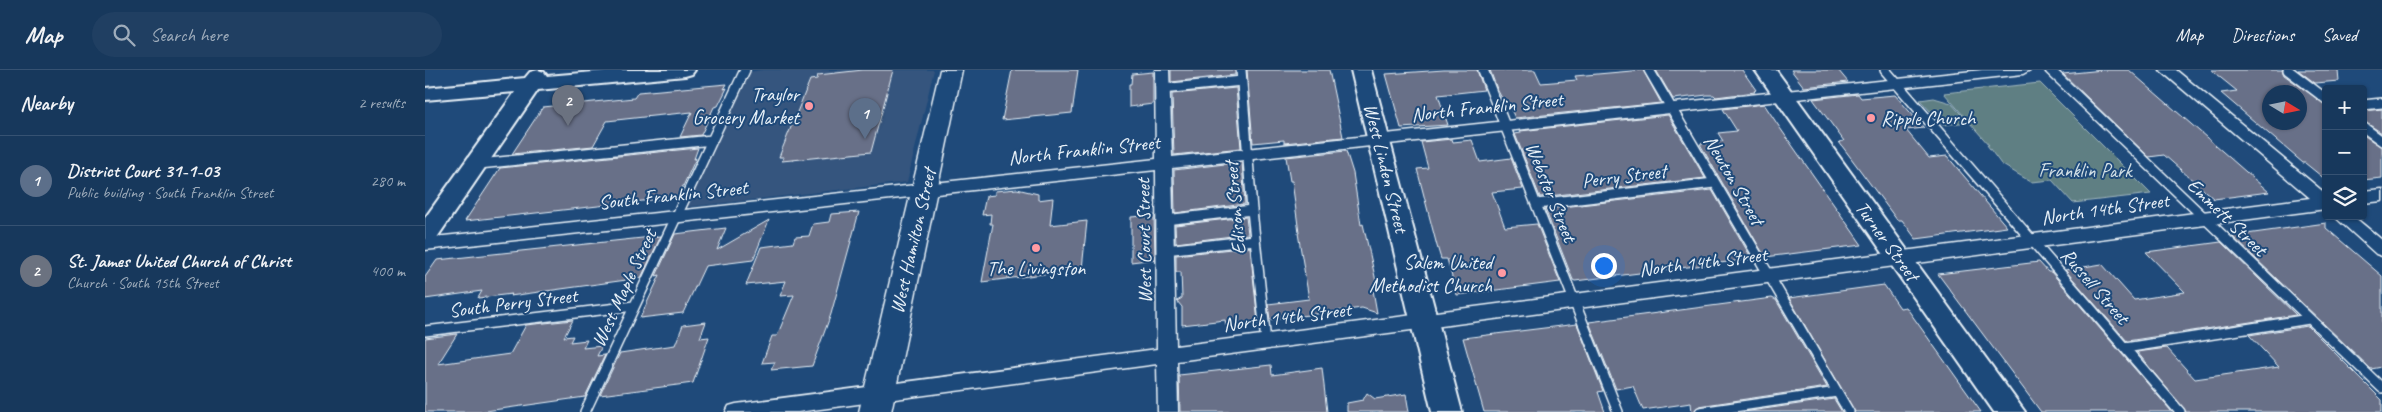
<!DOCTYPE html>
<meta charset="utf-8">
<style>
body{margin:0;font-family:Caveat,sans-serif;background:#203f62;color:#f1f3f6}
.controls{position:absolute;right:15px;top:15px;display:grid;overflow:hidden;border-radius:5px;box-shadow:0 1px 4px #0004}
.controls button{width:45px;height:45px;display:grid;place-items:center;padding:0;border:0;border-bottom:1px solid #365272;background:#17385c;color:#f1f3f6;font:25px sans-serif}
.compass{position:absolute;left:1837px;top:15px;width:45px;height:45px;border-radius:50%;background:#17385c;box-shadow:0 1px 4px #0004;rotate:100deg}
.you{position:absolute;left:1178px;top:195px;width:18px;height:18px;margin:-12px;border:4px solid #fff;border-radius:50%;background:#1a73e8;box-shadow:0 0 0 8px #1a73e833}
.badge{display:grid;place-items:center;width:32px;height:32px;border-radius:50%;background:#bca0f2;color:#fff;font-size:16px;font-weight:700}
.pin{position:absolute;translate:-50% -41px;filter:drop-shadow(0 1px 2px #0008)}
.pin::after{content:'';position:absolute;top:26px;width:18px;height:15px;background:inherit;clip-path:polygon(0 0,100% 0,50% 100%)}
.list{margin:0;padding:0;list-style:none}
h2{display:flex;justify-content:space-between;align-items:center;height:65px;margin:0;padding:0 20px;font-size:21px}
h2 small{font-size:16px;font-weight:400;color:#9eacbb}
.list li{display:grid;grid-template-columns:32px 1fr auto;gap:15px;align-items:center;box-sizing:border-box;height:90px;padding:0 20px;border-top:1px solid #365272}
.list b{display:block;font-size:19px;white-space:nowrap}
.list p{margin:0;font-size:16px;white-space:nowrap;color:#9eacbb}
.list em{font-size:16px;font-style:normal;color:#9eacbb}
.icon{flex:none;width:28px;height:28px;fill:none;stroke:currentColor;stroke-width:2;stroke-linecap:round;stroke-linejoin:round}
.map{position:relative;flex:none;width:1957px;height:342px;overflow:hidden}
header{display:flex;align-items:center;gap:30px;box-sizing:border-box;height:70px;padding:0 25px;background:#17385c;border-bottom:1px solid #365272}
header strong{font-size:24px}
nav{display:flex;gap:28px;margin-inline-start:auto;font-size:18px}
.search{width:350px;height:45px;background:#203f62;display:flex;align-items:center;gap:12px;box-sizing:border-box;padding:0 18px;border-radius:28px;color:#9eacbb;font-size:19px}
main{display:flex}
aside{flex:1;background:#17385c}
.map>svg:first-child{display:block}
.built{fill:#35557e}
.green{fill:#5e7f83;stroke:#a3b8be}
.building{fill:#676f88;stroke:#e8f1f8;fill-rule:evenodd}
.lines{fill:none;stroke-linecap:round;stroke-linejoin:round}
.lane-casing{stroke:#e8f1f8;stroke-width:12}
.street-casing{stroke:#e8f1f8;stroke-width:3}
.secondary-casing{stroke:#e8f1f8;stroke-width:4}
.primary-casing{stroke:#e8f1f8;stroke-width:3}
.lane{stroke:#1f4a7a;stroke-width:9}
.street{fill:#1f4a7a;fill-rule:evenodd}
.secondary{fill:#1f4a7a;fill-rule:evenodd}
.primary{fill:#1f4a7a;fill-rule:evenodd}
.poi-dot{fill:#ff9aa2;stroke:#1f4a7a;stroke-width:2}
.labels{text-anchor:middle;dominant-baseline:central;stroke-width:4;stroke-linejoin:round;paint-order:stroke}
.poi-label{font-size:20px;fill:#e8f1f8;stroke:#1f4a7a;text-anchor:end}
.street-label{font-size:20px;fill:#e8f1f8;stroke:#1f4a7a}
.park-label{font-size:20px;fill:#d3e0e6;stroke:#1f4a7a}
</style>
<header>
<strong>Map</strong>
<div class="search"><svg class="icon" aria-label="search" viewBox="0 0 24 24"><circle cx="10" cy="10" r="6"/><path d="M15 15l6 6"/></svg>Search here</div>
<nav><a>Map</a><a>Directions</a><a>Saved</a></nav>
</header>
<main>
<aside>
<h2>Nearby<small>2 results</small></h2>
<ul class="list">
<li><span class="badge" style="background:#5c6f8a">1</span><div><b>District Court 31-1-03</b><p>Public building · South Franklin Street</p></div><em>280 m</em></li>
<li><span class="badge" style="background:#6b7280">2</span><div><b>St. James United Church of Christ</b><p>Church · South 15th Street</p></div><em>400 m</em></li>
</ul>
</aside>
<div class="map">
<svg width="1957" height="342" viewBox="0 0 1957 342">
<rect width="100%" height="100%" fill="#1f4a7a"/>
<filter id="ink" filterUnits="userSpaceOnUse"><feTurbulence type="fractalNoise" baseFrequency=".02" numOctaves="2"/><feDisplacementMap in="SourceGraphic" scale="10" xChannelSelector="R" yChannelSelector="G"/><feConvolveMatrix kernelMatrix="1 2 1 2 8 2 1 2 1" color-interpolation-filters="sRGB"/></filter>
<g filter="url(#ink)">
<!-- built -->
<path class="built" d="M337 0H509L482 112 263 137 262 134 321 7 324 2Z"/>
<!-- green -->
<path class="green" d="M1615 13 1726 124 1648 133 1627 110 1606 112 1576 94 1562 75H1564L1519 23Z
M1509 28 1526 33 1543 52 1518 55 1495 30Z"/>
<!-- building -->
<path class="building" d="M438 0H468L446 82 357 91 359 87H354L385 10 392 9 393 5Z
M587 0H653L647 43 577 50Z
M746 0H810V5L746 12Z
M822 0H904L918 67 859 73V70L828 73Z
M1019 0H1052L1059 20 1013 25 1023 55 976 58 961 4Z
M1065 0H1110L1116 13 1152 10 1150 6 1218 0 1236 33 1090 48 1085 37 1081 36 1072 19Z
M1231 0H1317L1331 20 1329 21 1330 22 1291 27 1289 25H1282L1248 29Z
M1366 0H1413L1423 12 1379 17Z
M1678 0H1704L1844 122 1789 129 1739 85 1724 87 1638 4Z
M1786 0H1857L1859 5 1901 35V110L1880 93H1878L1796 23 1812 21ZM1844 22H1874V52H1844Z
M1873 0H1913L1914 11 1890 13Z
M728 2V34L704 37V14H706L707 4Z
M302 14 299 19 302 18 293 36 289 37 276 65 255 67 267 42 228 46 182 51 168 76 87 84 118 37 209 28 213 22Z
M811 18 816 78 749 85 747 24Z
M1433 24 1436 28 1470 25 1499 58 1481 60 1504 88 1522 86 1582 157 1491 169 1477 150H1472L1426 88 1414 72 1419 71 1388 29Z
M1339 34 1355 58 1437 175 1340 187 1275 74 1298 71 1293 63 1312 61 1298 39Z
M1957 39V63L1938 51V41Z
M1243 45 1280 108 1115 127 1090 64 1096 63 1095 61Z
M1938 65 1957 77V108L1938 110Z
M1027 69 1028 72 1047 70 1055 92 1086 88 1098 119 1067 122 1080 157 1112 154 1135 212 1032 225 1022 189H1016L1012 176 992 99 1003 98 996 72Z
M273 78 269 89 271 88 253 127 40 151 75 98Z
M921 81 928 103 936 155 938 154 953 220H948L952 243 937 238 845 250 843 234 884 229 873 163H874L867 111H865L861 87Z
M817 92 820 134 750 143 749 100Z
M592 119 613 124V130L628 128 625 155 662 151 657 199 557 212 568 154H565L566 144 557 145 561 126 570 125V121Z
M1287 120 1327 189 1150 211 1148 210 1120 139Z
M434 142 406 244 387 296 346 300 350 292 337 293 347 266H352L369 225 355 226 361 211 321 215 336 177 368 173 370 167 384 166 388 154 404 152 406 144Z
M729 145 730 189 706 192V147Z
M821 147 823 164 751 173 750 155Z
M344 150 328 190 280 196 258 243 215 248 235 205 231 206 250 164 301 158 292 180Z
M1901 153V158L1957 206V297L1946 299 1807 166Z
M236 166 216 208 85 226 87 224 53 228 57 221 0 229V207L12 190Z
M1796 172 1871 245 1702 271 1640 200 1677 194 1709 230 1760 222 1721 182Z
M825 177 833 252 801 256 800 250 757 255V237L752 231 757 228 756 202H751V185Z
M1614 192 1623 202H1626L1747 342H1616L1513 204Z
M1459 215 1475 238 1481 237 1556 342H1430L1364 228Z
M1347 228 1351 230 1402 317 1274 336 1269 342H1267L1266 333 1218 340 1208 316 1191 319 1164 252Z
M148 250 139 267 148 266 145 272 162 270 158 278 177 276 172 286 180 285 160 327 54 342H0V268L32 264 13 294 85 284 101 255Z
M281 252 275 268 284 267 268 313 175 325 195 283 250 275 258 255Z
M1152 254 1178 321 1173 322 1180 342H1059L1038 268Z
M1883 256 1957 330V342H1761L1712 282 1742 278 1770 309 1854 297 1824 265Z
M846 295 847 305 897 298 902 342H755L754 305Z
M942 323 950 329 981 324 984 342H922V333L938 330Z
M1409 329 1417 342H1318Z"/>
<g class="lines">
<!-- lane casing -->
<g class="lane-casing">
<path id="lane" d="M816 0 827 140 841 272
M1058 0 1193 342
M1224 0 1424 342
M1460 0 1755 342
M1625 0 1957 318
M1863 0 1901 29
M737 19 817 11
M1938 35 1957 33
M1938 57 1957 71
M54 94 287 70
M1112 134 1289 113
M740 150 827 140
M740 180 830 170
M0 261 209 236
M1700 278 1884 249
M160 342 320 0
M1275 342 1412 322"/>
</g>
<!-- street casing -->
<g class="street-casing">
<path id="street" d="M730 0H744L747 87 1557 0H1605L1598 4 747 98 751 276 1885 128 1735 0H1751L1901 124V139L752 291 753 342H733L732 294 373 342H301L304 336 311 334 732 279 731 100 0 180V168L731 89Z
M1957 119V131L1938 133V121Z
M1909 146H1928L1957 170V186L1951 184Z"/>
</g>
<!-- secondary casing -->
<g class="secondary-casing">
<path id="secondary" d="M113 0 119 2 122 6 192 0H270L267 4 260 6 113 20 9 172 0 175V148L90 22 0 30V18L100 8 105 2Z
M926 0H946L1037 342H1007Z
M1330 0H1351L1600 342H1569Z"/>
</g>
<!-- primary casing -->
<g class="primary-casing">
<path id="primary" d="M515 0H537L466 342H434Z"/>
</g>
<!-- lane -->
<use href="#lane" class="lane"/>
<!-- street -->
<use href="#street" class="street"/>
<!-- secondary -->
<use href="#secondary" class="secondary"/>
<!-- primary -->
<use href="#primary" class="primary"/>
</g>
</g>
<!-- markers -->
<g class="poi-dot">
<circle cx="384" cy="36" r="5"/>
<circle cx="1446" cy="48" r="5"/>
<circle cx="611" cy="178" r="5"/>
<circle cx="1077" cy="203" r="5"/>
</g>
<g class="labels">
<!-- poi labels -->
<g class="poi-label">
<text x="374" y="24">Traylor<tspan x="374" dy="23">Grocery Market</tspan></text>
<text x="1456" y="48" text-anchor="start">Ripple Church</text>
<text x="1067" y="192">Salem United<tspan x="1067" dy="23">Methodist Church</tspan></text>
<text x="611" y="198" text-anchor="middle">The Livingston</text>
</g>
<!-- street labels -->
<g class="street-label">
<text transform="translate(1062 37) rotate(-6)">North Franklin Street</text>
<text transform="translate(659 80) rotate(-6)">North Franklin Street</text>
<text transform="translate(961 98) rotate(76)">West Linden Street</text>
<text transform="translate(1199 106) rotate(-7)">Perry Street</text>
<text transform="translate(1309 110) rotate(60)">Newton Street</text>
<text transform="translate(1126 122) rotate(68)">Webster Street</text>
<text transform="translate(248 125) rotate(-6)">South Franklin Street</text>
<text transform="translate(810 138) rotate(-95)">Edison Street</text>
<text transform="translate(1680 139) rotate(-8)">North 14th Street</text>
<text transform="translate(1802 147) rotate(44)">Emmett Street</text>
<text transform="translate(488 171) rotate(-77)">West Hamilton Street</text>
<text transform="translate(719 171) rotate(-91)">West Court Street</text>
<text transform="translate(1462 171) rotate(54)">Turner Street</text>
<text transform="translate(1278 192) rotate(-7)">North 14th Street</text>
<text transform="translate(1670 216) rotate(49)">Russell Street</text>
<text transform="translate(199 218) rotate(-65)">West Maple Street</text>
<text transform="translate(88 233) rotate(-7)">South Perry Street</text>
<text transform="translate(862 247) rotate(-7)">North 14th Street</text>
</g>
<!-- park labels -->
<g class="park-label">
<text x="1660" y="100">Franklin Park</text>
</g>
</g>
</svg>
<div class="controls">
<button>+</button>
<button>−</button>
<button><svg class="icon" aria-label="layers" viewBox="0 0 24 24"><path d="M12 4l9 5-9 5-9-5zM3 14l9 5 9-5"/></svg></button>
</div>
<svg class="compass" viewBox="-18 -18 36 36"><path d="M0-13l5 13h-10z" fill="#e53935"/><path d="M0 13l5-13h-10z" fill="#9eacbb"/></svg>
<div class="you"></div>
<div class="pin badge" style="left:440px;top:69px;background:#5c6f8a">1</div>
<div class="pin badge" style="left:143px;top:56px;background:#6b7280">2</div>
</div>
</main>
